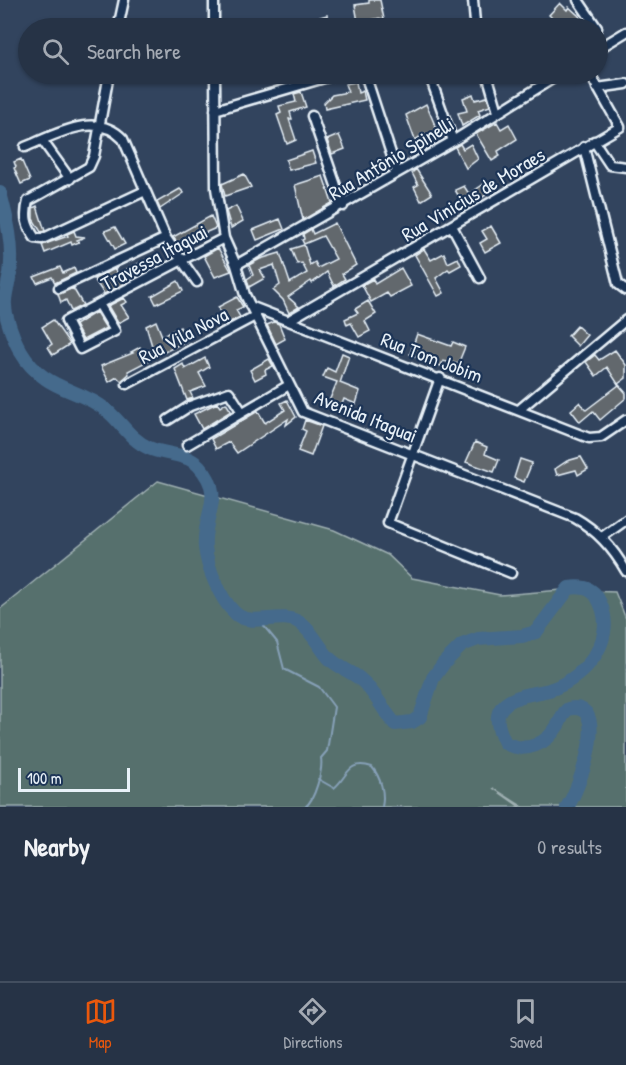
<!DOCTYPE html>
<meta charset="utf-8">
<style>
body{margin:0;font-family:"Patrick Hand",sans-serif;background:#2e3b4d;color:#f1f3f6}
.scale{position:absolute;left:18px;bottom:15px;width:112px;box-sizing:border-box;padding-left:6px;border:3px solid #e8f1f8;border-top:0;font-size:16px;line-height:21px;white-space:nowrap;color:#e8f1f8;-webkit-text-stroke:4px #1d3557;paint-order:stroke}
.list{margin:0;padding:0;list-style:none}
h2{display:flex;justify-content:space-between;align-items:center;height:78px;margin:0;padding:0 24px;font-size:26px}
h2 small{font-size:20px;font-weight:400;color:#a4aab3}
.icon{flex:none;width:33px;height:33px;fill:none;stroke:currentColor;stroke-width:2;stroke-linecap:round;stroke-linejoin:round}
.map{position:relative;flex:none;width:626px;height:807px;overflow:hidden}
.search{position:absolute;background:#263346;box-shadow:0 2px 4px #0004;left:18px;right:18px;top:18px;height:66px;display:flex;align-items:center;gap:15px;box-sizing:border-box;padding:0 21px;border-radius:33px;color:#a4aab3;font-size:22px}
.sheet{height:174px;background:#263346}
nav{display:flex;justify-content:space-around;align-items:center;box-sizing:border-box;height:84px;border-top:2px solid #424e5f;background:#263346;font-size:16px;color:#a4aab3}
nav a{display:grid;justify-items:center;gap:3px}
nav .on{color:#ea580c}
.map>svg:first-child{display:block}
.green{fill:#56706d;stroke:#9fb0b2;stroke-width:1.5}
.lines{fill:none;stroke-linecap:round;stroke-linejoin:round}
.stream{stroke:#86a0b7;stroke-width:2}
.river{stroke:#456a8c;stroke-width:14}
.building{fill:#62686d;stroke:#e8f1f8;stroke-width:1.5}
.minor-casing{stroke:#e8f1f8;stroke-width:13}
.minor{stroke:#1d3557;stroke-width:8}
.labels{text-anchor:middle;dominant-baseline:central;stroke-width:4.5;stroke-linejoin:round;paint-order:stroke}
.street-label{font-size:20px;fill:#e8f1f8;stroke:#1d3557}
</style>
<div class="map">
<svg width="626" height="807" viewBox="0 0 626 807">
<rect width="100%" height="100%" fill="#32445e"/>
<filter id="ink" filterUnits="userSpaceOnUse"><feTurbulence type="fractalNoise" baseFrequency=".0167" numOctaves="2"/><feDisplacementMap in="SourceGraphic" scale="12" xChannelSelector="R" yChannelSelector="G"/><feConvolveMatrix kernelMatrix="1 2 1 2 8 2 1 2 1" color-interpolation-filters="sRGB"/></filter>
<g filter="url(#ink)">
<!-- green -->
<path class="green" d="M158 481 334 530 388 555 412 578 500 595 562 590 615 592 626 619V807H523L493 788 520 807H0V609Z"/>
<g class="lines">
<!-- stream -->
<path class="stream" d="M258 619 277 642 284 669 319 687 334 707 327 751 321 758C323 770 315 800 305 807
M318 779 334 788C348 777 347 759 372 767 381 778 385 793 382 807"/>
<!-- river -->
<path class="river" d="M0 193C7 219 14 247 10 274 7 290 2 301 7 318 14 342 24 364 45 378 63 391 86 394 105 409 121 421 130 440 149 448 165 455 187 453 199 466 227 497 202 514 205 547 207 567 220 599 235 613 251 629 282 610 300 623 313 632 319 647 329 658 336 666 350 671 359 678 375 691 382 709 395 724L412 722 420 717 433 678 444 663 462 645 478 639 522 636 536 632 569 588C580 586 591 587 597 597 620 635 588 678 549 690 534 694 507 695 499 712 495 722 501 734 505 743 526 754 547 744 558 725 562 719 562 713 568 709 613 698 579 790 567 807"/>
</g>
<!-- building -->
<path class="building" d="M369 0H380L384 19 358 22 355 5 369 3Z
M560 3 567 10 569 7 579 16 585 28H556L560 25 549 15Z
M327 15 329 27 303 28 301 18 309 17 310 20Z
M356 82 358 93 363 91 365 100 325 109 324 103 332 95 348 92 345 84Z
M301 92 306 107 290 112 292 119H289L296 140 287 144 277 115 281 113 279 106 296 102 294 94Z
M473 94 475 100 487 97 490 106 478 110 480 115 462 126 458 113 467 111 463 98Z
M426 104 440 137 434 139V143L429 146 424 134 415 140 406 115Z
M497 122 501 129 509 124 517 139 498 151 500 156 492 161 476 134Z
M339 135 345 149 332 154 327 140Z
M460 144 463 149 471 144 478 159 466 168 455 147Z
M312 151 316 163 289 170 286 160Z
M21 159 30 180 21 184 14 168 16 167 14 162Z
M416 169 432 194 421 201 414 187 418 185 412 173Z
M244 174 251 187 225 196 222 184Z
M323 176 332 203 303 220 295 185Z
M484 184 489 193 466 208 455 190 464 186 469 194Z
M180 189 184 193 160 209 157 202Z
M37 206 45 231 41 232 33 219V208Z
M236 206 243 221 231 228 226 211Z
M211 216 216 228 200 235 199 232 179 245 173 237Z
M280 219 284 229 257 240 253 230Z
M335 223 356 265 342 274 345 279 334 286 327 272 312 283 311 281 288 297 299 307 289 313 283 300 273 290 280 285 274 265 260 270 265 278 249 287 247 279 253 275 249 265 260 259 280 253 290 283 307 273 302 263 297 264 291 249 304 245 310 265 315 262 318 268 336 259 323 236 304 244 302 240 304 239 303 234 311 229 313 234Z
M491 226 501 243 485 252 480 243 487 239 482 231Z
M115 227 125 244 115 249 105 231Z
M74 231 76 236 85 237 77 240 79 242 72 245 71 242 45 253 42 245 68 236 67 234Z
M218 248 231 271 215 277 204 256Z
M424 249 431 260 444 253 448 263 458 258 461 265 450 271 448 269 436 278 444 293 438 296 415 255Z
M148 259 153 268 132 279 127 269Z
M60 267 63 273 74 268 76 273 55 283 52 277 37 283 34 277Z
M401 268 411 286 390 297 387 293 371 302 362 285 373 279 375 284Z
M115 269 124 284 104 294 94 279Z
M178 281 183 291 156 304 152 296Z
M73 288 83 305 71 311 66 300 61 303 58 294Z
M237 297 243 307 236 310 240 317 226 324 218 307Z
M124 298 127 302 121 305 129 317 118 323 108 306Z
M368 301 376 314 365 321 370 331 359 337 351 323 347 325 345 319 358 313 355 309Z
M96 312 106 328 83 340 75 325Z
M53 320 70 344 53 355 48 347 52 344 42 327Z
M156 321 162 336 180 327 186 341 128 371 129 374 121 381 117 377 109 382 101 366 133 353 131 352 140 347 143 353 153 349 146 326Z
M274 322 279 324 285 339 276 344 267 325Z
M577 326 587 335 578 346 568 336Z
M417 334 451 346 453 342 465 347 458 364 443 361 441 366 410 354Z
M615 350 626 365V378L618 384 607 367 596 376 586 362 595 355 599 360Z
M342 353 349 356 340 383 360 391 356 404 344 399 339 412 327 406 337 382 323 377 327 368 335 372Z
M205 358 209 367 199 373 206 386 190 392 193 398 187 400 175 369 183 364 185 369Z
M269 359 273 366 265 370 266 374 255 380 250 370Z
M619 385 626 393V398L600 420 593 411 580 422 571 410 580 402 586 410Z
M287 400 296 417 286 425 288 419 237 453 229 442 216 449 211 439 258 411 265 423 285 410 281 403Z
M217 403 220 407 226 403 231 411 202 429 194 414Z
M305 420 322 426 311 456 298 451 306 431 302 429Z
M475 442 487 447 485 454 499 460 494 472 466 462Z
M581 457 588 469 578 475 576 470 557 475 555 469 567 461Z
M520 459 532 463 524 482 514 478Z"/>
<g class="lines">
<!-- minor casing -->
<g class="minor-casing">
<path id="minor" d="M214 0V28
M473 0 475 23
M578 0 597 28
M118 28 124 0
M360 28 379 24
M598 49 626 32
M109 74 94 156 89 167 28 201C24 216 26 225 35 238L42 239 145 191
M215 74 216 188 224 238 236 265 245 295 303 412 575 518C598 531 613 548 626 571
M351 74 366 77 397 172
M429 74 453 141
M487 74 498 112
M597 88 626 84
M215 110 338 74
M312 116 343 206
M42 140 70 179
M594 141 610 165 626 167
M25 147C55 135 96 110 123 139L166 238 197 282
M584 147 618 284 626 290
M452 226 480 278
M236 265 453 141 560 74
M59 288 166 238
M99 304 115 331 80 349 66 321 224 238
M250 306 589 438 601 437 626 420
M291 319 620 127 590 74
M440 378 388 523 511 573
M127 384 255 316
M520 409 626 320
M168 420 190 406 229 392 242 412
M187 445 289 385
M602 537 626 520"/>
</g>
<!-- minor -->
<use href="#minor" class="minor"/>
</g>
</g>
<g class="labels">
<!-- street labels -->
<g class="street-label">
<text transform="translate(391 158) rotate(-31)">Rua Antônio Spinelli</text>
<text transform="translate(473 194) rotate(-31)">Rua Vinicius de Moraes</text>
<text transform="translate(154 257) rotate(-28)">Travessa Itaguai</text>
<text transform="translate(183 335) rotate(-28)">Rua Vila Nova</text>
<text transform="translate(432 357) rotate(21)">Rua Tom Jobim</text>
<text transform="translate(366 416) rotate(22)">Avenida Itaguai</text>
</g>
</g>
</svg>
<div class="scale">100 m</div>
<div class="search"><svg class="icon" aria-label="search" viewBox="0 0 24 24"><circle cx="10" cy="10" r="6"/><path d="M15 15l6 6"/></svg>Search here</div>
</div>
<section class="sheet">
<h2>Nearby<small>0 results</small></h2>
<ul class="list">
</ul>
</section>
<nav>
<a class="on"><svg class="icon" aria-label="map" viewBox="0 0 24 24"><path d="M3 6l6-2 6 2 6-2v14l-6 2-6-2-6 2zM9 4v14M15 6v14"/></svg>Map</a>
<a><svg class="icon" aria-label="directions" viewBox="0 0 24 24"><path d="M12 3l9 9-9 9-9-9zM9 14v-3h6M13 9l2 2-2 2"/></svg>Directions</a>
<a><svg class="icon" aria-label="saved" viewBox="0 0 24 24"><path d="M7 4h10v16l-5-4-5 4z"/></svg>Saved</a>
</nav>
